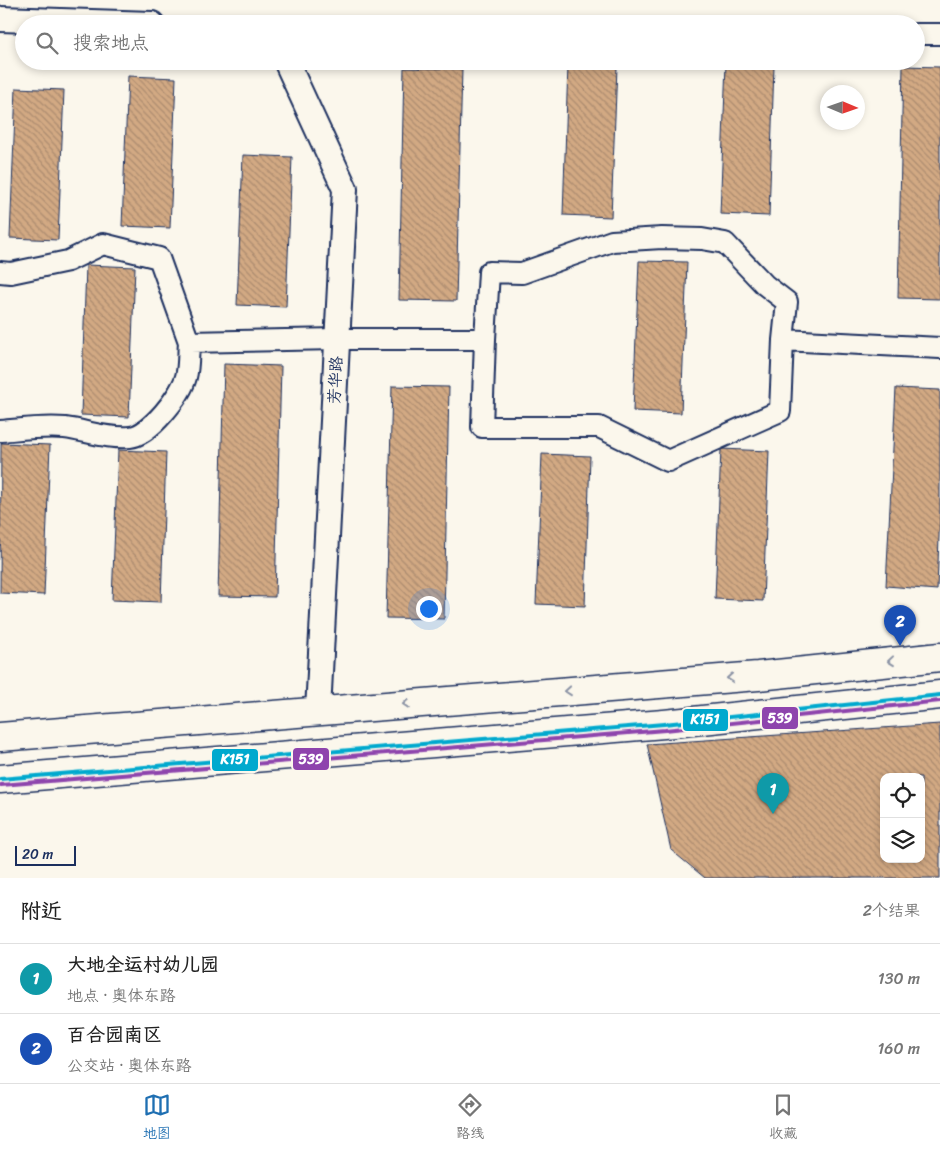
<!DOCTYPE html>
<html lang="zh">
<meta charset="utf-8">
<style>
body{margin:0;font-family:Sriracha,"LXGW WenKai TC",sans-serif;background:#f2f2f2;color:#222}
.controls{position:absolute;right:15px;bottom:15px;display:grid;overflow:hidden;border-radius:10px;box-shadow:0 2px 8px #0003}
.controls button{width:45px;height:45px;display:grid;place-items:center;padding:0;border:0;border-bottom:1px solid #e0e0e0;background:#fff;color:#222;font:25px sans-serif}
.compass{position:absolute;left:820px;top:85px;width:45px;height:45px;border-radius:50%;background:#fff;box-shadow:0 2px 8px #0003;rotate:92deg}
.scale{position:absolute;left:15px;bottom:12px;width:61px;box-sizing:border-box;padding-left:5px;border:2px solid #1b2f5e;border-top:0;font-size:14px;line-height:18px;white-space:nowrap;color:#1b2f5e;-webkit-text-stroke:4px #fbf7ec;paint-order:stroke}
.you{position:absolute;left:428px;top:608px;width:18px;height:18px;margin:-12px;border:4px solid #fff;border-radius:50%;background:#1a73e8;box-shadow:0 0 0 8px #1a73e833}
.badge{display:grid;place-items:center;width:32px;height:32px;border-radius:50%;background:#1f6fb2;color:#fff;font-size:16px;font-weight:700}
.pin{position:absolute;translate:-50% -41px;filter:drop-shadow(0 1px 2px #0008)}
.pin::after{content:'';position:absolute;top:26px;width:18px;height:15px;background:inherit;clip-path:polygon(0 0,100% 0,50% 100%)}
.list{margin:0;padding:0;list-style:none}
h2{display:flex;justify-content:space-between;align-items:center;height:65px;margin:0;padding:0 20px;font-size:21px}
h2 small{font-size:16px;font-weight:400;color:#767676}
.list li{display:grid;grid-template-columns:32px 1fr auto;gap:15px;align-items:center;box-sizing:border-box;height:70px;padding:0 20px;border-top:1px solid #e0e0e0}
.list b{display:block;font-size:19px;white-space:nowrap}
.list p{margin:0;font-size:16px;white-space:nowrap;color:#767676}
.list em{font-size:16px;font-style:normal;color:#767676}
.icon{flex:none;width:28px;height:28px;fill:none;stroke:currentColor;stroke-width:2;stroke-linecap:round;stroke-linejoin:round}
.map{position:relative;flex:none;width:940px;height:878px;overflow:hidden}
.search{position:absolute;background:#fff;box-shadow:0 2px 8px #0003;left:15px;right:15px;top:15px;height:55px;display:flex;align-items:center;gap:12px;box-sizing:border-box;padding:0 18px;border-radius:28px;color:#767676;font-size:19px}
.sheet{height:205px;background:#fff}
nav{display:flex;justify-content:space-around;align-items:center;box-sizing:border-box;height:70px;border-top:1px solid #e0e0e0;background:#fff;font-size:14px;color:#767676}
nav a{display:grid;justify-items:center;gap:2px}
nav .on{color:#1f6fb2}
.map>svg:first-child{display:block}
.building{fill:url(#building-back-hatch);stroke:#1b2f5e;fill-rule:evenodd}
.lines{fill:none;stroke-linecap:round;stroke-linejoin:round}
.minor-casing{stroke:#1b2f5e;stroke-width:24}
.tertiary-casing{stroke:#1b2f5e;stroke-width:28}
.secondary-casing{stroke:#1b2f5e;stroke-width:31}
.minor{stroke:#fbf7ec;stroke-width:20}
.tertiary{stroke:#fbf7ec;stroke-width:24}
.secondary{stroke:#fbf7ec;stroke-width:28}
.bus-1-casing{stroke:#fbf7ec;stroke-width:8}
.bus-2-casing{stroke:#fbf7ec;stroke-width:8}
.bus-1{stroke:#00a9ce;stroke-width:4}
.bus-2{stroke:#8e44ad;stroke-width:4}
.oneway{stroke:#8b93a5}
.labels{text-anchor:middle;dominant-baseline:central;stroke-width:5;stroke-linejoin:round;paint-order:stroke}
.street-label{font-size:16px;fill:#1b2f5e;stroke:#fbf7ec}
.line-badge{stroke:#fbf7ec;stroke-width:2}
.badge-label{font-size:14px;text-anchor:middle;font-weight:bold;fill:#fff}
</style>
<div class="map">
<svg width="940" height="878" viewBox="0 0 940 878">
<defs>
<pattern id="building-back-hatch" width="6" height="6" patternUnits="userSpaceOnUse" patternTransform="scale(1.25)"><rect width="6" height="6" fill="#d2a983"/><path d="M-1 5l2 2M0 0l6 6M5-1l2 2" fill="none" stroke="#aa8a6e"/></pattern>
</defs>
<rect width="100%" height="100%" fill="#fbf7ec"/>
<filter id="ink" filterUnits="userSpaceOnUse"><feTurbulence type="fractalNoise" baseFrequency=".02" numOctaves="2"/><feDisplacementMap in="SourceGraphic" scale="10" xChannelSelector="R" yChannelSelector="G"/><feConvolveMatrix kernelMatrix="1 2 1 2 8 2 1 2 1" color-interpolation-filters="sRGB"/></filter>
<g filter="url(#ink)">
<!-- building -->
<path class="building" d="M726 64 774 66 769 216 720 214Z
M568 65 617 67 611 217 563 215Z
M903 66 940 67V299L898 298Z
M404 68 462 69 456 301 399 300Z
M128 76 176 78 170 228 122 226Z
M16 88 64 90 58 240 10 238Z
M243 155 292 157 286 307 237 305Z
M639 261 687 262 681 413 633 411Z
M86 265 135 267 129 417 81 415Z
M224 364 281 366 275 597 218 596Z
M392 386 449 387 444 619 386 618Z
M896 388 940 390V510L937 590 886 586Z
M1 443 50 445 44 595 0 593Z
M721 449 769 451 763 601 715 599Z
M118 450 166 452 161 602 112 600Z
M542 454 590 456 585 606 536 604Z
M940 724V878H705L671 850 647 744ZM884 777H921V859H884Z"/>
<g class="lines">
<!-- minor casing -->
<g class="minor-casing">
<path id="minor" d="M916 34H940
M0 272 11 273 68 261 103 244 159 258 189 342 337 339H485L482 427H599L668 461 780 411 783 340 940 348
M485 339 489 272 522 273 612 241 662 238 702 239 725 243 765 285 787 302 783 340
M0 431C22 429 44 426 65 428 87 431 108 439 130 437 150 435 181 395 186 377 189 366 188 353 189 342"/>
</g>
<!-- tertiary casing -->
<g class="tertiary-casing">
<path id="tertiary" d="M0 19 152 24
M286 61 345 189 318 711"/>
</g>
<!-- secondary casing -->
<g class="secondary-casing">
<path id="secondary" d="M0 737 758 676 940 657
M0 779 664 724 940 695"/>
</g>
<!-- minor -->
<use href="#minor" class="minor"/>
<!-- tertiary -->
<use href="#tertiary" class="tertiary"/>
<!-- secondary -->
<use href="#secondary" class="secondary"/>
<!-- bus-1 casing -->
<g class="bus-1-casing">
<path id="bus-1" d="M0 779 664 724 940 695"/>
</g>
<!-- bus-2 casing -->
<g class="bus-2-casing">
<path id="bus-2" d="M1 785 665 730 940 701"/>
</g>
<!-- bus-1 -->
<use href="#bus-1" class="bus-1"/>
<!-- bus-2 -->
<use href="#bus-2" class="bus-2"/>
</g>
<!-- one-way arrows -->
<defs><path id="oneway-chevron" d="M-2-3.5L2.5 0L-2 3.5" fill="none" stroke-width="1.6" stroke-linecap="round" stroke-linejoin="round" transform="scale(1.25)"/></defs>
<g class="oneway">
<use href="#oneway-chevron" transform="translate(891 661) rotate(174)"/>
<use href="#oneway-chevron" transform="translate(730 678) rotate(175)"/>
<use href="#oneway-chevron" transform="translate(568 691) rotate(175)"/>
<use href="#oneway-chevron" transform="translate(406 704) rotate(175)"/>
</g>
</g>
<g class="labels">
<!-- street labels -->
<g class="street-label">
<text transform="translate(335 380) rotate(-87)">芳华路</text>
</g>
</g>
<g class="line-badge">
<rect x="761" y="706" width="38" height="24" rx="5" fill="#8e44ad"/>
<rect x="682" y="708" width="47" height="24" rx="5" fill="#00a9ce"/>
<rect x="292" y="747" width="38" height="24" rx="5" fill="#8e44ad"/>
<rect x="211" y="748" width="48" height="24" rx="5" fill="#00a9ce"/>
</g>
<g class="badge-label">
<text x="780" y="723">539</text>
<text x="705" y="724">K151</text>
<text x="311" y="764">539</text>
<text x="235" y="764">K151</text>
</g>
</svg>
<div class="controls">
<button><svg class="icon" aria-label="locate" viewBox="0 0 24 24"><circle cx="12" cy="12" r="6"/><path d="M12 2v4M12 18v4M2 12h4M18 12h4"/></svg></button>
<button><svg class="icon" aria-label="layers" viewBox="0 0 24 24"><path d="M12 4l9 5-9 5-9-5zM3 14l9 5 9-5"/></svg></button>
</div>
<svg class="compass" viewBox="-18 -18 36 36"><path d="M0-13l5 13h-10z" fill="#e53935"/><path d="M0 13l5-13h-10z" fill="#767676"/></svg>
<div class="scale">20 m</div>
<div class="you"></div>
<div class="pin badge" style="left:773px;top:814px;background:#0f9aa8">1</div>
<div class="pin badge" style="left:900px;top:646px;background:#1a4fb4">2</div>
<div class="search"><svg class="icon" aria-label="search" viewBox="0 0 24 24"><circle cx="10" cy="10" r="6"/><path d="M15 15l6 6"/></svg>搜索地点</div>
</div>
<section class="sheet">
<h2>附近<small>2个结果</small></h2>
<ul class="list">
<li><span class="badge" style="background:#0f9aa8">1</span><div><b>大地全运村幼儿园</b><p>地点 · 奥体东路</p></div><em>130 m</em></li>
<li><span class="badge" style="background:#1a4fb4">2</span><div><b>百合园南区</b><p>公交站 · 奥体东路</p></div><em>160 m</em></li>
</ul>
</section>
<nav>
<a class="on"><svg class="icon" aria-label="map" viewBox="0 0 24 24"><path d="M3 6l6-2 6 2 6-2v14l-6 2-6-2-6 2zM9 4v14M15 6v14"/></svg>地图</a>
<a><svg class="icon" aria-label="directions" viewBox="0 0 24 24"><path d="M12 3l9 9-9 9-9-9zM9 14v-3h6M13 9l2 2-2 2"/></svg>路线</a>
<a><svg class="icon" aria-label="saved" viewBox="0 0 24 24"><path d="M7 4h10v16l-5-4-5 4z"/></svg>收藏</a>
</nav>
